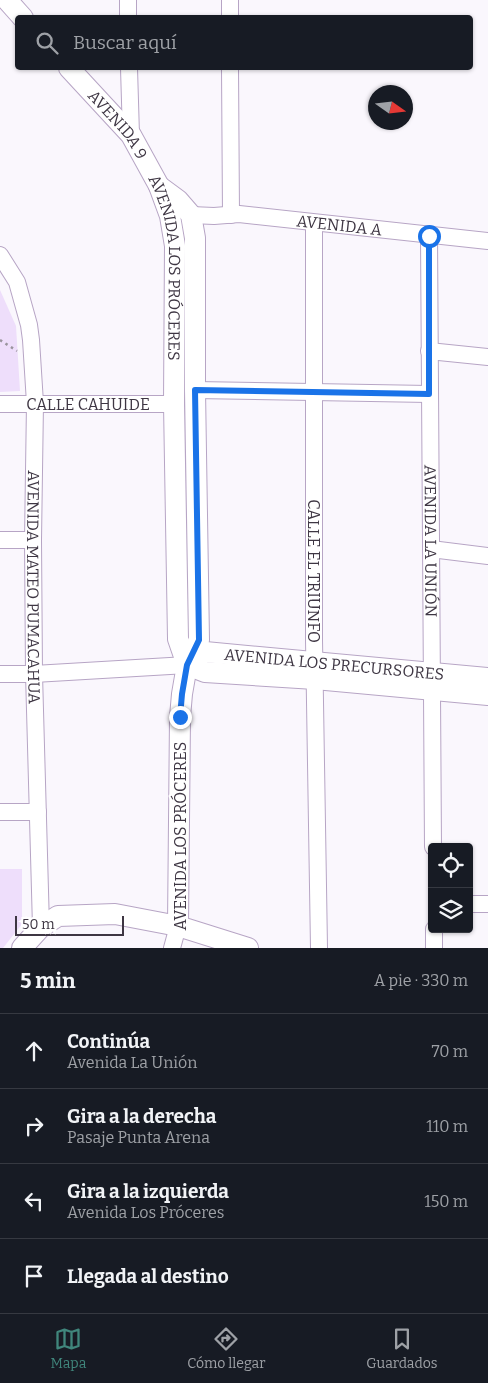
<!DOCTYPE html>
<html lang="es">
<meta charset="utf-8">
<style>
body{margin:0;font-family:Bitter,serif;background:#20242c;color:#f1f3f6}
.controls{position:absolute;right:15px;bottom:15px;display:grid;overflow:hidden;border-radius:5px;box-shadow:0 1px 4px #0004}
.controls button{width:45px;height:45px;display:grid;place-items:center;padding:0;border:0;border-bottom:1px solid #363941;background:#171b24;color:#f1f3f6;font:25px sans-serif}
.compass{position:absolute;left:368px;top:85px;width:45px;height:45px;border-radius:50%;background:#171b24;box-shadow:0 1px 4px #0004;rotate:104deg}
.scale{position:absolute;left:15px;bottom:12px;width:109px;box-sizing:border-box;padding-left:5px;border:2px solid #3e3643;border-top:0;font-size:14px;line-height:18px;white-space:nowrap;color:#3e3643;-webkit-text-stroke:4px #fff;paint-order:stroke}
.stop{position:absolute;width:15px;height:15px;margin:-11px;border:4px solid #1a73e8;border-radius:50%;background:#fff}
.stop.end{background:#1a73e8;border-color:#fff;box-shadow:0 1px 5px #0008}
.list{margin:0;padding:0;list-style:none}
h2{display:flex;justify-content:space-between;align-items:center;height:65px;margin:0;padding:0 20px;font-size:21px}
h2 small{font-size:16px;font-weight:400;color:#9ea1a6}
.list li{display:grid;grid-template-columns:32px 1fr auto;gap:15px;align-items:center;box-sizing:border-box;height:75px;padding:0 20px;border-top:1px solid #363941}
.list b{display:block;font-size:19px;white-space:nowrap}
.list p{margin:0;font-size:16px;white-space:nowrap;color:#9ea1a6}
.list em{font-size:16px;font-style:normal;color:#9ea1a6}
.icon{flex:none;width:28px;height:28px;fill:none;stroke:currentColor;stroke-width:2;stroke-linecap:round;stroke-linejoin:round}
.map{position:relative;flex:none;width:488px;height:948px;overflow:hidden}
.search{position:absolute;background:#171b24;box-shadow:0 1px 4px #0004;left:15px;right:15px;top:15px;height:55px;display:flex;align-items:center;gap:12px;box-sizing:border-box;padding:0 18px;border-radius:5px;color:#9ea1a6;font-size:19px}
.sheet{height:365px;background:#171b24}
nav{display:flex;justify-content:space-around;align-items:center;box-sizing:border-box;height:70px;border-top:1px solid #363941;background:#171b24;font-size:14px;color:#9ea1a6}
nav a{display:grid;justify-items:center;gap:2px}
nav .on{color:#40867c}
.map>svg:first-child{display:block}
.green{fill:#eedefb}
.lines{fill:none;stroke-linecap:round;stroke-linejoin:round}
.minor-casing{stroke:#b7a5c5;stroke-width:18}
.tertiary-casing{stroke:#b7a5c5;stroke-width:22}
.path{stroke:#9a949e;stroke-width:2.5;stroke-dasharray:2.5 4;stroke-linecap:butt}
.minor{stroke:#fff;stroke-width:16}
.tertiary{stroke:#fff;stroke-width:20}
.route{stroke:#1a73e8;stroke-width:6}
.labels{text-anchor:middle;dominant-baseline:central;stroke-width:4;stroke-linejoin:round;paint-order:stroke}
.street-label{font-size:16px;fill:#3e3643;stroke:#fff}
</style>
<div class="map">
<svg width="488" height="948" viewBox="0 0 488 948">
<rect width="100%" height="100%" fill="#faf7fd"/>
<!-- green -->
<path class="green" d="M0 290 16 326 20 391 0 392Z
M0 869H22V924L3 948H0Z"/>
<g class="lines">
<!-- minor casing -->
<g class="minor-casing">
<g id="minor">
<path d="M128 0V18"/>
<path d="M230 0V18"/>
<path d="M129 68 131 135"/>
<path d="M230 68 231 215"/>
<path id="s1" d="M191 215 214 216 239 214 488 241"/>
<path id="s2" d="M314 223V640L319 948"/>
<path id="s3" d="M429 235 433 847"/>
<path id="s4" d="M0 255 17 282 29 325 31 340 35 403 33 540 34 674 41 927"/>
<path d="M429 351 488 357"/>
<path d="M195 390 429 394"/>
<path id="s5" d="M0 404H174"/>
<path d="M0 540H33"/>
<path d="M431 549 488 556"/>
<path d="M0 674H34L187 665"/>
<path d="M0 812H38"/>
<path d="M469 904H488"/>
<path d="M434 929V948"/>
<path d="M172 948 178 926"/>
</g>
</g>
<!-- tertiary casing -->
<g class="tertiary-casing">
<g id="tertiary">
<path d="M7 0 23 18"/>
<path id="s6" d="M69 68 131 135 159 186 170 216 175 246 174 404 178 639 187 665"/>
<path d="M159 186 178 200 191 215 195 238V390L199 640 187 665 182 694 180 717 178 926"/>
<path id="s7" d="M187 665 205 652 488 678"/>
<path d="M187 665 205 672 315 679 488 695"/>
<path d="M22 948 41 927 58 916 115 914 178 926 248 948"/>
</g>
</g>
<!-- path -->
<path class="path" d="M0 340 17 351"/>
<!-- minor -->
<use href="#minor" class="minor"/>
<!-- tertiary -->
<use href="#tertiary" class="tertiary"/>
</g>
<g class="lines">
<!-- route -->
<path class="route" d="M180 717 182 694 187 665 199 640 195 390 429 394V236"/>
</g>
<g class="labels">
<!-- street labels -->
<g class="street-label">
<text stroke="none"><textPath href="#s6" startOffset="75">AVENIDA 9</textPath></text>
<text stroke="none"><textPath href="#s1" startOffset="149">AVENIDA A</textPath></text>
<text stroke="none"><textPath href="#s6" startOffset="232">AVENIDA LOS PRÓCERES</textPath></text>
<text stroke="none"><textPath href="#s5" startOffset="88">CALLE CAHUIDE</textPath></text>
<text stroke="none"><textPath href="#s3" startOffset="306">AVENIDA LA UNIÓN</textPath></text>
<text stroke="none"><textPath href="#s2" startOffset="348">CALLE EL TRIUNFO</textPath></text>
<text stroke="none"><textPath href="#s4" startOffset="339">AVENIDA MATEO PUMACAHUA</textPath></text>
<text stroke="none"><textPath href="#s7" startOffset="152">AVENIDA LOS PRECURSORES</textPath></text>
<text transform="translate(180 836) rotate(-90)">AVENIDA LOS PRÓCERES</text>
</g>
</g>
</svg>
<div class="controls">
<button><svg class="icon" aria-label="locate" viewBox="0 0 24 24"><circle cx="12" cy="12" r="6"/><path d="M12 2v4M12 18v4M2 12h4M18 12h4"/></svg></button>
<button><svg class="icon" aria-label="layers" viewBox="0 0 24 24"><path d="M12 4l9 5-9 5-9-5zM3 14l9 5 9-5"/></svg></button>
</div>
<svg class="compass" viewBox="-18 -18 36 36"><path d="M0-13l5 13h-10z" fill="#e53935"/><path d="M0 13l5-13h-10z" fill="#9ea1a6"/></svg>
<div class="scale">50 m</div>
<div class="stop" style="left:429px;top:236px"></div>
<div class="stop end" style="left:180px;top:717px"></div>
<div class="search"><svg class="icon" aria-label="search" viewBox="0 0 24 24"><circle cx="10" cy="10" r="6"/><path d="M15 15l6 6"/></svg>Buscar aquí</div>
</div>
<section class="sheet">
<h2>5 min<small>A pie · 330 m</small></h2>
<ul class="list">
<li><svg class="icon" aria-label="ahead" viewBox="0 0 24 24"><path d="M12 20V5M6 11l6-6 6 6"/></svg><div><b>Continúa</b><p>Avenida La Unión</p></div><em>70 m</em></li>
<li><svg class="icon" aria-label="right" viewBox="0 0 24 24"><path d="M7 20v-9h11M14 6l5 5-5 5"/></svg><div><b>Gira a la derecha</b><p>Pasaje Punta Arena</p></div><em>110 m</em></li>
<li><svg class="icon" aria-label="left" viewBox="0 0 24 24"><path d="M17 20v-9H6M10 6l-5 5 5 5"/></svg><div><b>Gira a la izquierda</b><p>Avenida Los Próceres</p></div><em>150 m</em></li>
<li><svg class="icon" aria-label="arrive" viewBox="0 0 24 24"><path d="M6 21V4h12l-3 4 3 4H6"/></svg><div><b>Llegada al destino</b></div></li>
</ul>
</section>
<nav>
<a class="on"><svg class="icon" aria-label="map" viewBox="0 0 24 24"><path d="M3 6l6-2 6 2 6-2v14l-6 2-6-2-6 2zM9 4v14M15 6v14"/></svg>Mapa</a>
<a><svg class="icon" aria-label="directions" viewBox="0 0 24 24"><path d="M12 3l9 9-9 9-9-9zM9 14v-3h6M13 9l2 2-2 2"/></svg>Cómo llegar</a>
<a><svg class="icon" aria-label="saved" viewBox="0 0 24 24"><path d="M7 4h10v16l-5-4-5 4z"/></svg>Guardados</a>
</nav>
